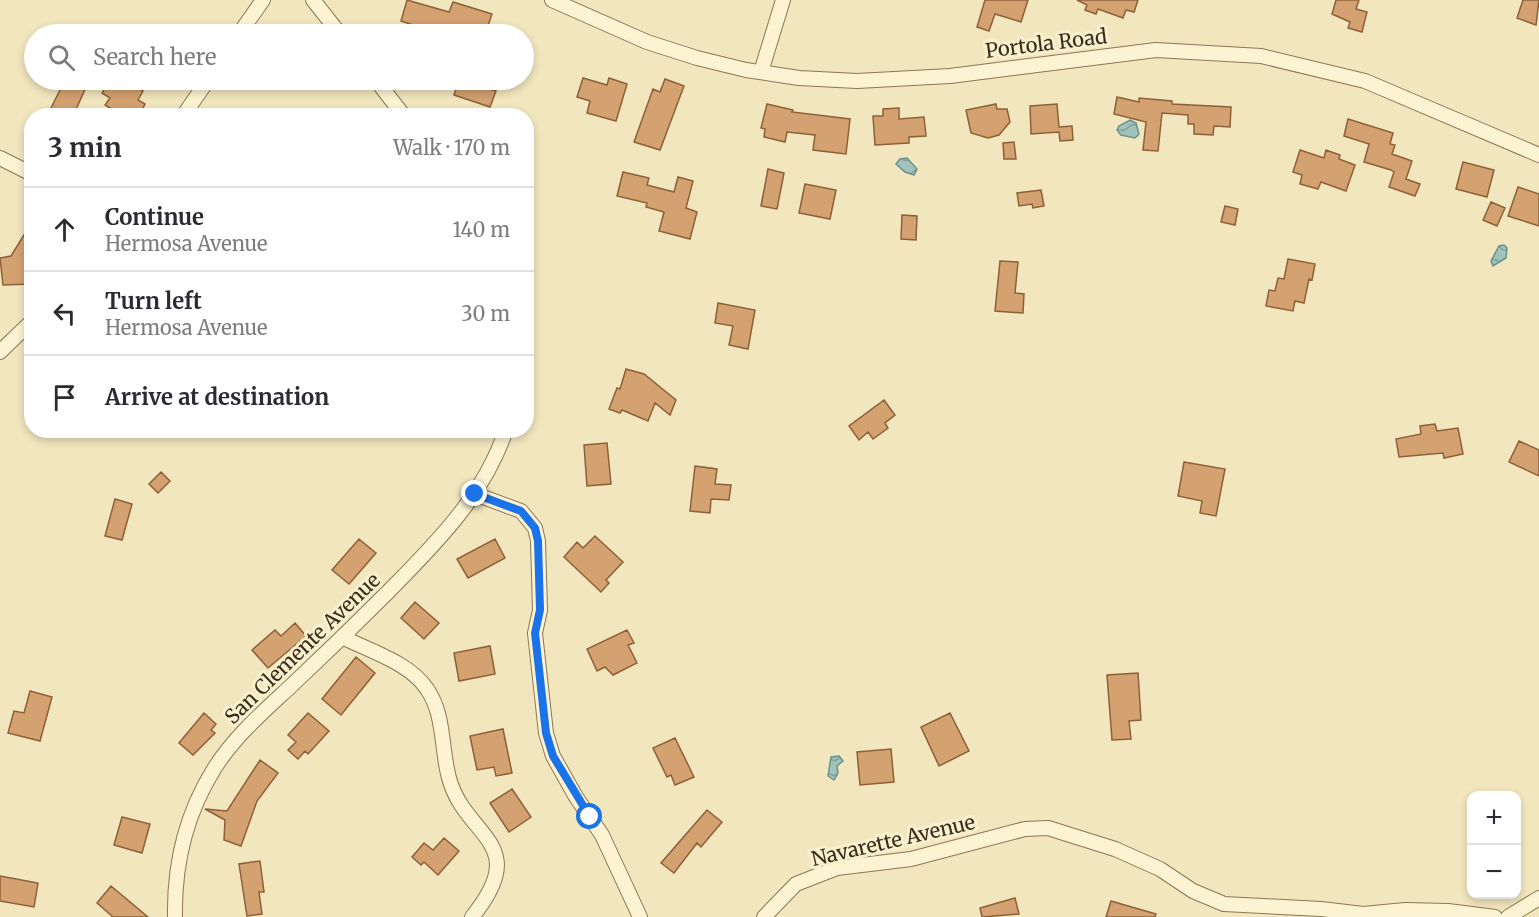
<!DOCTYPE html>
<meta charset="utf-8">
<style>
body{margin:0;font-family:Merriweather,serif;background:#f7f7f7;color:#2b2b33}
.controls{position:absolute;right:18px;bottom:18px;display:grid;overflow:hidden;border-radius:12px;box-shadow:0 3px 9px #0003}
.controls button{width:54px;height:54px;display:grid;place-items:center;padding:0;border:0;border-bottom:2px solid #e1e1e2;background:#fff;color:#2b2b33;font:30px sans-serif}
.stop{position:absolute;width:18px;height:18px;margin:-14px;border:4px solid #1a73e8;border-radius:50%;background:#fff}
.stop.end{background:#1a73e8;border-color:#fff;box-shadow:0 2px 6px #0008}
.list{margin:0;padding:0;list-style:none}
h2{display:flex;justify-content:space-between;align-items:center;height:78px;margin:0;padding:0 24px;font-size:26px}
h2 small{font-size:20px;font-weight:400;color:#7c7c81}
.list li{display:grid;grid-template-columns:39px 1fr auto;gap:18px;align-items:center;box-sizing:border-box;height:84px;padding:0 24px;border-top:2px solid #e1e1e2}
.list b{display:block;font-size:22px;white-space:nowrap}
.list p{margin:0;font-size:20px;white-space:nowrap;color:#7c7c81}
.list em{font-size:20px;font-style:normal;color:#7c7c81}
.icon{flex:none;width:33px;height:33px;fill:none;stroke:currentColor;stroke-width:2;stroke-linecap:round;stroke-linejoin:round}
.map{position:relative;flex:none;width:1539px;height:917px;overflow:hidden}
.search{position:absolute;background:#fff;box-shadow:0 3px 9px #0003;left:24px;top:24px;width:510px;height:66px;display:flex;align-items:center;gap:15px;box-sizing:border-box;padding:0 21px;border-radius:33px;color:#7c7c81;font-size:22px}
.panel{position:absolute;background:#fff;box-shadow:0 3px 9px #0003;left:24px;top:108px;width:510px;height:330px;border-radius:24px}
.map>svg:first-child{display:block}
.water{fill:url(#water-waves);stroke:#68928b;stroke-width:1.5}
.building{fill:#d4a170;stroke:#8e6038;stroke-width:1.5}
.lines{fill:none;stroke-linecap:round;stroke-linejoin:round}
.minor-casing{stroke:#8c7655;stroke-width:16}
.minor{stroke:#fcf3d2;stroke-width:14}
.route{stroke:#1a73e8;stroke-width:8}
.labels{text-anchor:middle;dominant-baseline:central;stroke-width:6;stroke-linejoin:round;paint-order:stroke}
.street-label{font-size:20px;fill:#3a2c1b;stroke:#f9f0ce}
</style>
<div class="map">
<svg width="1539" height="917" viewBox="0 0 1539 917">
<defs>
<pattern id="water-waves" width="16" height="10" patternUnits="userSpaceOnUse" patternTransform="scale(1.5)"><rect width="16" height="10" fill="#a2c3bc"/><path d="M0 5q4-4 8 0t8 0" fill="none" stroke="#859f98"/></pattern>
</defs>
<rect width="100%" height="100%" fill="#f2e6be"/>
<!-- water -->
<path class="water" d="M1130 120 1136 123 1139 134 1135 138 1121 135 1117 130 1119 126Z
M907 158 917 169 914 175 905 172 896 164 900 159Z
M1504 245 1507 248 1506 258 1493 266 1491 261 1499 246Z
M839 756 843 761 837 766 838 773 834 780 828 776 831 757Z"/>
<!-- building -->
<path class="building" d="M407 0 449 12 453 2 492 14 485 34H429L431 31 401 21Z
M985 0H1028L1021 22 995 14 989 31 977 27Z
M1077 0H1138L1134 12 1126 10 1123 18 1098 9 1096 14 1085 10 1087 5Z
M1336 0H1359L1356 9 1367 12 1362 32 1348 28 1350 22 1332 14Z
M1523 0H1539L1536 25 1517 18Z
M583 78 607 85 609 78 627 84 616 121 587 113 590 101 577 97Z
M665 79 684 86 660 150 634 142 653 89 660 92Z
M65 80H78L87 85 73 116 50 110Z
M110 80H123L143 91 138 100 145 104 139 116H123L105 105 110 98 102 93Z
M459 80 496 91 490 107 454 95Z
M1117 97 1139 102V98L1172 101V104L1231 107 1230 127 1214 126 1213 135 1194 134V124H1188V115L1162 113 1158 151 1143 150 1146 122 1114 114Z
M767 104 793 110 792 112 850 119 846 154 813 150 815 135 787 132 785 142 764 137 765 129 761 128Z
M996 104 997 109H1007L1010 122 999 135 988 138 971 133 966 110Z
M1057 104 1059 127 1072 126 1073 140 1060 141 1059 132 1031 134 1030 106Z
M899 108V119L924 117 926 136 909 137V143L875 145 873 116H883V109Z
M1348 119 1393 133 1390 144 1395 145 1392 154 1412 161 1406 179 1420 184 1415 196 1389 187 1394 172 1391 170 1364 162 1369 144 1344 136Z
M1014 142 1016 159H1004L1003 143Z
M1300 150 1324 158 1326 150 1340 155 1339 159 1355 165 1346 191 1321 182 1318 189 1300 184 1302 175 1293 172Z
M1463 162 1494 170 1487 197 1456 189Z
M768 169 784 173 777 209 761 206Z
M623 172 649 178 647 185 674 192 678 177 693 181 686 208 697 212 690 239 659 231 664 212 646 207 647 203 617 196Z
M805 184 836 190 830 219 799 213Z
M1518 187 1539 194V226L1508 216Z
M1041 190 1044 206 1033 208 1032 204 1019 206 1017 193Z
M1491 202 1505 208 1497 226 1483 220Z
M1225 206 1238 209 1235 225 1221 222Z
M902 215 917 216 916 240 901 239Z
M32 222 31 284 3 285 0 258 11 256Z
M1288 259 1315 264 1312 280 1309 279 1304 303 1295 301 1293 311 1266 306 1269 290 1275 291 1278 278 1284 279Z
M1000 261 1018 262 1015 293 1024 294 1023 313 995 311Z
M718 303 755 310 748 349 729 345 733 326 715 323Z
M626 369 644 374 676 400 670 415 655 403 648 421 622 410 620 413 609 409 617 388 620 389Z
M884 400 895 415 885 423 888 428 873 439 868 432 859 440 849 426Z
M1435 424 1437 431 1458 428 1463 454 1444 458 1443 453 1399 457 1396 439 1421 434 1420 426Z
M1519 441 1539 450V476L1509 462Z
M607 443 611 484 587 486 584 445Z
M1184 462 1225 469 1216 516 1200 513 1202 501 1178 496Z
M695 466 717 469 715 484 731 485 729 500 711 499 710 513 690 511Z
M161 472 170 481 158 493 149 484Z
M115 499 132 504 122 540 105 536Z
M595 536 623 562 606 580 609 583 601 592 564 557 577 542 583 548Z
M359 539 376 553 349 584 332 570Z
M495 539 505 558 468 578 457 559Z
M415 602 439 623 424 639 401 618Z
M295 623 306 636 268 668 252 650 275 630 281 636Z
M627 630 634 643 628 645 637 663 613 675 605 667 597 671 587 649Z
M490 646 495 674 459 681 454 653Z
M356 657 375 673 341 715 322 699Z
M1138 673 1141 720 1129 721 1131 739 1112 740 1107 675Z
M30 691 52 697 40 741 8 733 14 711 24 713Z
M204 713 216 724 211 730 215 733 193 755 179 743Z
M308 713 329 731 308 754 305 751 298 759 288 750 296 742 288 735Z
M950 713 969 751 939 766 921 727Z
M503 729 512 773 496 776 494 767 477 770 470 736Z
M675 738 694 777 675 785 671 775 667 777 653 748Z
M891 749 894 782 860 785 857 752Z
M260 760 278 773 257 801 241 846 224 840 225 820 205 809 227 811Z
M512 789 531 817 509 832 490 803Z
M707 810 722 822 701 847 697 843 674 873 661 863Z
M122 817 150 824 142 853 114 845Z
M444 838 459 851 438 875 424 862 421 865 412 857 424 843 433 850Z
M260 861 264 892H259L262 914 247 916 239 864Z
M0 876 38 883 34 907 0 901Z
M111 886 148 917H113L97 903Z
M1015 898 1019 914 982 917 980 908Z
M1111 901 1156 914 1155 917H1106Z"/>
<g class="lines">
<!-- minor casing -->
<g class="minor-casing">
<path id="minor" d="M313 0 340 34
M552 0 647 42 697 58 746 70 799 78 857 81 950 76 1156 50 1261 56 1365 81 1539 155
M239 34 263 0
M761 72 783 0
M376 80 404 116
M183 116 208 80
M0 158 32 174
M0 352 32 321
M475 494 521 511 535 528 538 541 540 610 535 633 546 733 553 756 576 797 602 835 640 917
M342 637C370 651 410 663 427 689 445 715 441 749 449 778 465 838 533 842 472 917
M175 917C174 865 186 814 214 769 234 737 263 712 291 686 324 655 357 623 389 591 437 542 483 497 506 430
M764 917 796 884 837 868 911 859 1025 829 1048 828 1115 849 1160 869 1193 891 1224 904 1321 909 1363 914 1405 910 1448 911 1495 917
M1508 917 1539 898"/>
</g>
<!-- minor -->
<use href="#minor" class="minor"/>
</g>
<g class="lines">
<!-- route -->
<path class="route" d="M475 494 521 511 535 528 538 541 540 610 535 633 546 733 553 756 590 817"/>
</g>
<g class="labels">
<!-- street labels -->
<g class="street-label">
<text transform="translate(1046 43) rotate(-7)">Portola Road</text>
<text transform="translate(302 648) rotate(-44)">San Clemente Avenue</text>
<text transform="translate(893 840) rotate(-13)">Navarette Avenue</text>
</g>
</g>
</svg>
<div class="controls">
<button>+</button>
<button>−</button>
</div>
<div class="stop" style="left:590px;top:817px"></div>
<div class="stop end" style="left:475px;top:494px"></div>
<div class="search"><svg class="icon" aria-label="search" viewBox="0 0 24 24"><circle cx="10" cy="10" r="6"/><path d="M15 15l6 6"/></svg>Search here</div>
<section class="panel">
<h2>3 min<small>Walk · 170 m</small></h2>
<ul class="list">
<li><svg class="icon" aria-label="ahead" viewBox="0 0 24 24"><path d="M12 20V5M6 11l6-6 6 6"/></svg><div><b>Continue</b><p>Hermosa Avenue</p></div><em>140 m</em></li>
<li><svg class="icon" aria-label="left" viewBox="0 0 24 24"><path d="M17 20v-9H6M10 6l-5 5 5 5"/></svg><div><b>Turn left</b><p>Hermosa Avenue</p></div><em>30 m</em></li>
<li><svg class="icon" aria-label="arrive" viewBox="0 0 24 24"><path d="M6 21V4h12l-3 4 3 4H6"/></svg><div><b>Arrive at destination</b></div></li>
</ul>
</section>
</div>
